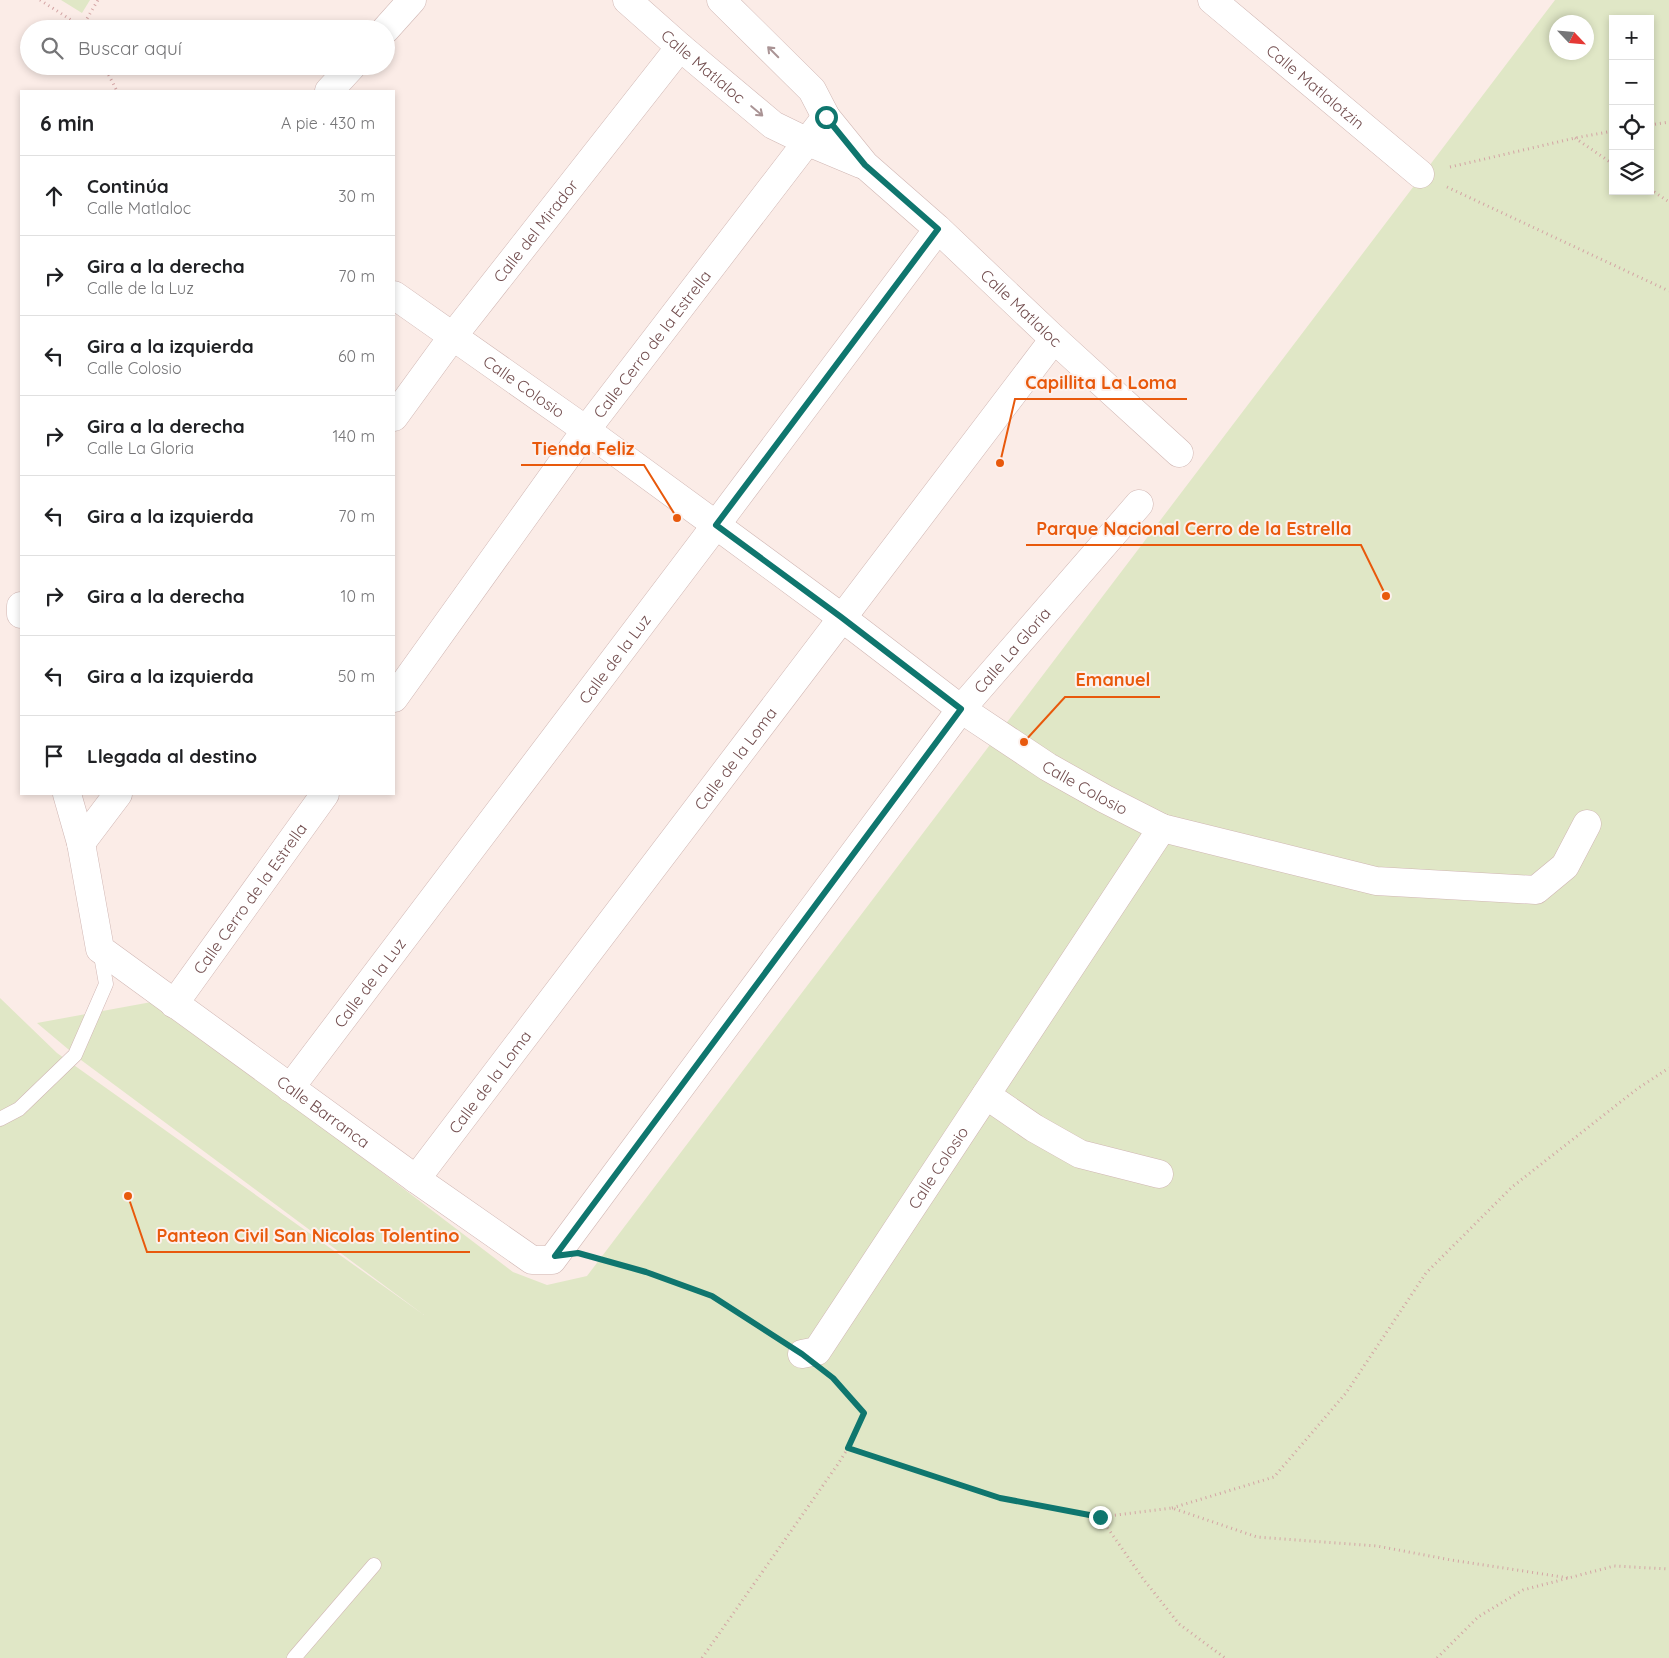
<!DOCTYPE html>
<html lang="es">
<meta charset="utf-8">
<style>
body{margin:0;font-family:Quicksand,sans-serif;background:#f6f6f6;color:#202124}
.controls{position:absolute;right:15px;top:15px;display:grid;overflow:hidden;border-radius:0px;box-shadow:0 2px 8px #0003}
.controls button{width:45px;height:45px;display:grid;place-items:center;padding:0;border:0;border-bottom:1px solid #e0e0e0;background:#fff;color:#202124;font:25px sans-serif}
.compass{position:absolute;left:1549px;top:15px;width:45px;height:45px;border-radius:50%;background:#fff;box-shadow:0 2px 8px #0003;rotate:116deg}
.stop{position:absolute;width:15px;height:15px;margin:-11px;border:4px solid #0f766e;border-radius:50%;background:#fff}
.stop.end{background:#0f766e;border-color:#fff;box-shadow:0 1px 5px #0008}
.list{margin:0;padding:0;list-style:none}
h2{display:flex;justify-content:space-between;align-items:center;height:65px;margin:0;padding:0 20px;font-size:21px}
h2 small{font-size:16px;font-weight:400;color:#757577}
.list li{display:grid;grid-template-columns:32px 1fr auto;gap:15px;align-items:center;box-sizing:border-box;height:80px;padding:0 20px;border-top:1px solid #e0e0e0}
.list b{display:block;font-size:19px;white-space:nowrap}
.list p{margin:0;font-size:16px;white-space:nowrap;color:#757577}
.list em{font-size:16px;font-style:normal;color:#757577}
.icon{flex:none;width:28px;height:28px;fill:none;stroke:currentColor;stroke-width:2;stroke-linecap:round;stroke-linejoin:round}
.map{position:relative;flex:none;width:1669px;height:1658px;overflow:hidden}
.search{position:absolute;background:#fff;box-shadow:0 2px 8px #0003;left:20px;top:20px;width:375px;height:55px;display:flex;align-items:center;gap:12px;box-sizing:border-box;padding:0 18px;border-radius:28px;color:#757577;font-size:19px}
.panel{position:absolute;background:#fff;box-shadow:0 2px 8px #0003;left:20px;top:90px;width:375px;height:705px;border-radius:0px}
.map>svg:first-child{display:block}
.green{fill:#e0e7c6;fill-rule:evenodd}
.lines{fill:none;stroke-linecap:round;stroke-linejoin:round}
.service-casing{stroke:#d0b6b3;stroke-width:15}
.minor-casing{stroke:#d0b6b3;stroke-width:29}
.path{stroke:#d3a4a4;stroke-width:3;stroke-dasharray:1 4;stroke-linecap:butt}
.service{stroke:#fff;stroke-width:14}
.minor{stroke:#fff;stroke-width:28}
.oneway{stroke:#aa9495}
.route{stroke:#0f766e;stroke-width:6}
.labels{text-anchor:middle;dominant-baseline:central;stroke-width:4;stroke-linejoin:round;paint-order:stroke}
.street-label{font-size:16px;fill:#724d4e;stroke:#fdf1ed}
.leader{fill:none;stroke:#e8590c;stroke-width:2}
.callout-dot{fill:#e8590c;stroke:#fdf1ed;stroke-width:2}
.callout-label{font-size:18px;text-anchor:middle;font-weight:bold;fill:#e8590c;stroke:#fdf1ed;stroke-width:4;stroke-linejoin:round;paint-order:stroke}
</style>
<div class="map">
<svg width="1669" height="1658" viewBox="0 0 1669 1658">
<rect width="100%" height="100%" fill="#fbece7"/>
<!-- green -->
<path class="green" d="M61 0H90L82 13Z
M1555 0H1669V1658H0V998L57 1053 424 1315 81 1060 37 1023 157 1001 513 1272 547 1285 587 1276ZM1613 19H1650V191H1613ZM1556 22H1586V52H1556Z"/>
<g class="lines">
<!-- service casing -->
<g class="service-casing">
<path id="service" d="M0 1119 19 1109 75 1055 106 984 100 950
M294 1658 374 1565"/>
</g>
<!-- minor casing -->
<g class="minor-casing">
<g id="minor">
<path id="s1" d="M627 0 680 47 773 125 806 141 861 164"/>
<path id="s2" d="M721 0 812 90 826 117 865 165 938 229 1054 339 1179 453"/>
<path id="s3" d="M1212 0 1420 174"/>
<path d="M386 29 412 0"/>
<path d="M329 91 352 66"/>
<path id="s4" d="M394 295 586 430 716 525 841 617 961 709 1048 767 1105 799 1162 828 1376 881 1536 890 1565 866 1587 824"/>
<path id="s5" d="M394 417 453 336 680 47"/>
<path d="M21 606V614"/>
<path id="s6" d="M394 698 586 430 826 117"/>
<path id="s7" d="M67 794 81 843 100 949 416 1179 532 1260H552L961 709 1139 504"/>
<path d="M81 843 118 794"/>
<path id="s8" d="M174 1004 325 794"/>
<path id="s9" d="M290 1088 716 525 938 229"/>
<path d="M986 1095 1034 1128 1080 1154 1159 1174"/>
<path id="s10" d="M416 1179 1054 339"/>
<path id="s11" d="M802 1354 817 1351 1162 828"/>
</g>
</g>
<!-- path -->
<path class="path" d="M40 0 82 27 83 29
M82 27 98 0
M104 66 117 91
M1650 125 1669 122
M1575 138 1613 164
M1450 167 1575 138 1613 131
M1447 187 1669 291
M1650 189 1669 202
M593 1257 646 1271 712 1296 778 1338
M848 1448 1000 1498 1100 1517 1144 1580 1179 1624 1225 1658
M1172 1508 1274 1477 1346 1393 1426 1273 1512 1187 1637 1089 1669 1068
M1100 1517 1172 1508 1257 1537 1377 1546 1451 1560 1569 1578
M702 1658 838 1464 848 1448 864 1413 831 1377
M1437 1658 1478 1617 1523 1590 1614 1566 1669 1569"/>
<!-- service -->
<use href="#service" class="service"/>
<!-- minor -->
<use href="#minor" class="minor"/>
</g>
<!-- one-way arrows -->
<defs><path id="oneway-shaft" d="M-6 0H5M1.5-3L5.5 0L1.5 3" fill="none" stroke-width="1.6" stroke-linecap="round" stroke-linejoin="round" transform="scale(1.25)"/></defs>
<g class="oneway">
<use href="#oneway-shaft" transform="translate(773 52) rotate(-135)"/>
<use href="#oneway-shaft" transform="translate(757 111) rotate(40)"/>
</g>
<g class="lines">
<!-- route -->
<path class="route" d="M826 117 865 165 938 229 716 525 841 617 961 709 555 1256 578 1253 646 1272 712 1296 802 1354 833 1378 864 1413 848 1448 1000 1498 1100 1517"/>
</g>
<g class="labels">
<!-- street labels -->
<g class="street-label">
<text stroke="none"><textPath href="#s1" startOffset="101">Calle Matlaloc</textPath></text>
<text stroke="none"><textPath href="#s3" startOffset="135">Calle Matlalotzin</textPath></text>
<text stroke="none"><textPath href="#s5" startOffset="234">Calle del Mirador</textPath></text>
<text stroke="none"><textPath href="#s2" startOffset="432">Calle Matlaloc</textPath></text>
<text stroke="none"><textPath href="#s6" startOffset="438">Calle Cerro de la Estrella</textPath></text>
<text stroke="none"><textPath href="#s4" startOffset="159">Calle Colosio</textPath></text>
<text stroke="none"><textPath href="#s7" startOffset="1475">Calle La Gloria</textPath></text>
<text stroke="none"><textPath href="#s9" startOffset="538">Calle de la Luz</textPath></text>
<text stroke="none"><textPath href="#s10" startOffset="528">Calle de la Loma</textPath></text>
<text stroke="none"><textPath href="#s4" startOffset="849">Calle Colosio</textPath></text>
<text stroke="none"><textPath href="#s8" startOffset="130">Calle Cerro de la Estrella</textPath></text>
<text stroke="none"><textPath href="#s9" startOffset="132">Calle de la Luz</textPath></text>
<text stroke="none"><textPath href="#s10" startOffset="122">Calle de la Loma</textPath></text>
<text stroke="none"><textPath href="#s7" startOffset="435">Calle Barranca</textPath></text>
<text stroke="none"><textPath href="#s11" startOffset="235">Calle Colosio</textPath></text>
</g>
</g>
<!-- callouts -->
<path class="leader" d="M1000 463L1015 399H1187M677 518L644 465H521M1386 596L1361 545H1026M1024 742L1065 697H1160M128 1196L147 1252H470"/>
<g class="callout-dot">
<circle cx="1000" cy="463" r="5"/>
<circle cx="677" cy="518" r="5"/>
<circle cx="1386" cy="596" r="5"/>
<circle cx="1024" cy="742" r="5"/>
<circle cx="128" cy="1196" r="5"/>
</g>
<g class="callout-label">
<text x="1101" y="389">Capillita La Loma</text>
<text x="583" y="455">Tienda Feliz</text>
<text x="1194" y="535">Parque Nacional Cerro de la Estrella</text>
<text x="1113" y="686">Emanuel</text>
<text x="308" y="1242">Panteon Civil San Nicolas Tolentino</text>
</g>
</svg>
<div class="controls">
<button>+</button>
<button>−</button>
<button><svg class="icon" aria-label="locate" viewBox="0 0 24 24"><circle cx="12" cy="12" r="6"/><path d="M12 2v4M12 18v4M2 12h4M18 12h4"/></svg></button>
<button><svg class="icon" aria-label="layers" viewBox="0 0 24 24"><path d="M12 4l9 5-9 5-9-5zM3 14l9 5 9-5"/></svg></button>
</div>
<svg class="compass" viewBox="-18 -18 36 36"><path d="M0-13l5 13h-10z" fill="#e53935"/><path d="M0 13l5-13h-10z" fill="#757577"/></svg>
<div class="stop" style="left:826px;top:117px"></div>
<div class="stop end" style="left:1100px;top:1517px"></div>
<div class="search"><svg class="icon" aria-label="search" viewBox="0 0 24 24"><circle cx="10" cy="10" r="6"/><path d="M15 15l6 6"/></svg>Buscar aquí</div>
<section class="panel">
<h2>6 min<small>A pie · 430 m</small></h2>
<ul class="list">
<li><svg class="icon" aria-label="ahead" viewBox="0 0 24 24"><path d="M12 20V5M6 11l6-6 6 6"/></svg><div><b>Continúa</b><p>Calle Matlaloc</p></div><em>30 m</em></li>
<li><svg class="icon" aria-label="right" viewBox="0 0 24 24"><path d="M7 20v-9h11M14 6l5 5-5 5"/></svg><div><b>Gira a la derecha</b><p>Calle de la Luz</p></div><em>70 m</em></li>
<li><svg class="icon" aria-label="left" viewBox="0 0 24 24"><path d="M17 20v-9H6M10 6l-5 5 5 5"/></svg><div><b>Gira a la izquierda</b><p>Calle Colosio</p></div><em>60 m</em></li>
<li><svg class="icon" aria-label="right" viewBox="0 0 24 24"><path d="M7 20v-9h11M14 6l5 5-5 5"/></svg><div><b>Gira a la derecha</b><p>Calle La Gloria</p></div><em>140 m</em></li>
<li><svg class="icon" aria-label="left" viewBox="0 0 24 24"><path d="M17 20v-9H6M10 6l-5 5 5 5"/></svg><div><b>Gira a la izquierda</b></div><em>70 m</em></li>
<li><svg class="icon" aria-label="right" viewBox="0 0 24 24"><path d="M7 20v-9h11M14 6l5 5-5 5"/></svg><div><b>Gira a la derecha</b></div><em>10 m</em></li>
<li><svg class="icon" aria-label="left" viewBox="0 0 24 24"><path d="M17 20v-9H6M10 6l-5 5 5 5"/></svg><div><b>Gira a la izquierda</b></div><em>50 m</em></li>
<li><svg class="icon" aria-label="arrive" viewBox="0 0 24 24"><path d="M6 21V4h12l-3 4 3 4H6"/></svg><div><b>Llegada al destino</b></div></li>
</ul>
</section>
</div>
